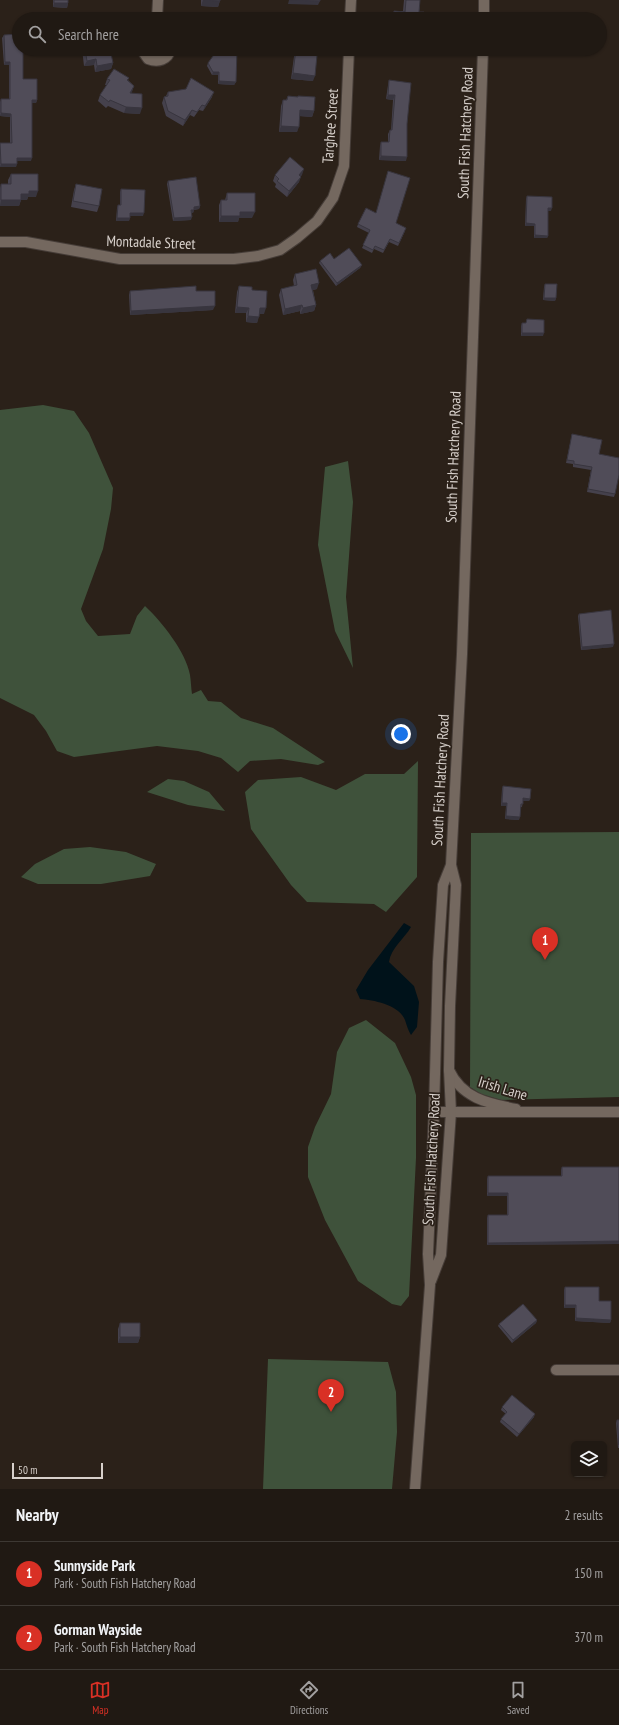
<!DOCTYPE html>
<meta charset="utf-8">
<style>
body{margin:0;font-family:"PT Sans Narrow",sans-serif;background:#2d2621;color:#f1f3f6}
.controls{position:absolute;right:12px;bottom:12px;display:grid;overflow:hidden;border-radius:6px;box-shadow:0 1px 3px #0004}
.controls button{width:36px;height:36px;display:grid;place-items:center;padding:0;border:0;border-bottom:1px solid #3d3833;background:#201913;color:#f1f3f6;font:20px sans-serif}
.scale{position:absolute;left:12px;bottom:10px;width:91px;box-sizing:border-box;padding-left:4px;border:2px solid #d7d0cb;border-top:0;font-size:11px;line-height:14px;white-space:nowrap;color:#d7d0cb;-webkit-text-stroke:3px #2b2119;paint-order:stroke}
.you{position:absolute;left:401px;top:734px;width:14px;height:14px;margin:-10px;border:3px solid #fff;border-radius:50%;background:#1a73e8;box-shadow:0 0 0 6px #1a73e833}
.badge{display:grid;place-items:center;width:26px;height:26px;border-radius:50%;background:#d93025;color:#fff;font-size:13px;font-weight:700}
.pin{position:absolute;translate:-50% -33px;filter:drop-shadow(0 1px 2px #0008)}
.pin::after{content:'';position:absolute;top:21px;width:14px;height:12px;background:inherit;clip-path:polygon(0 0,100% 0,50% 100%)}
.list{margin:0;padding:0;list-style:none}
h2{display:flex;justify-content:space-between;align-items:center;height:52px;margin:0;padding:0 16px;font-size:17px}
h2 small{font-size:13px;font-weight:400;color:#a2a0a0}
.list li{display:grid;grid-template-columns:26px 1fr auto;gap:12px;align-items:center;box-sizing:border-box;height:64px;padding:0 16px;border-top:1px solid #3d3833}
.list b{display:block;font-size:15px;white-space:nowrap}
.list p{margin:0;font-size:13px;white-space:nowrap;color:#a2a0a0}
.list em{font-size:13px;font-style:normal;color:#a2a0a0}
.icon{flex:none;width:22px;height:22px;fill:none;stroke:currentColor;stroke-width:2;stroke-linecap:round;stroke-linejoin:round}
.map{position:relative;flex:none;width:619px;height:1489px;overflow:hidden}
.search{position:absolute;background:#201913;box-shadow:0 1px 3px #0004;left:12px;right:12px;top:12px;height:44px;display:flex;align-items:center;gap:10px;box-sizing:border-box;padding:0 14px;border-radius:22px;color:#a2a0a0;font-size:15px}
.sheet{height:180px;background:#201913}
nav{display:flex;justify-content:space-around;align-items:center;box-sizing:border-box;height:56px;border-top:1px solid #3d3833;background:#201913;font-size:11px;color:#a2a0a0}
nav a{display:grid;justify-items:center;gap:2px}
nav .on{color:#d93025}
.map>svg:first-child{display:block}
.green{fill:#3f523b}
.water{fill:#00121a}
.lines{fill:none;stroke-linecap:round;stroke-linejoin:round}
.street-casing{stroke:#463d38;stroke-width:12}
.secondary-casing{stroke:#463d38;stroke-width:12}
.street{stroke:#74685f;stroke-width:10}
.secondary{stroke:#74685f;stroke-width:10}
.wall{fill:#45414c}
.shaded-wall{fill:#38353e}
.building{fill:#504c58;stroke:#38353e}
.labels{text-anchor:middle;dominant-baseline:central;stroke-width:3.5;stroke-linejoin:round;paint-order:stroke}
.street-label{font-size:15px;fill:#d7d0cb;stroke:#2b2119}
</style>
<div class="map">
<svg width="619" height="1489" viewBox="0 0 619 1489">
<rect width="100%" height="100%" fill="#2b2119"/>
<!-- green -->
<path class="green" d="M43 405 74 411 89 433 113 488 111 509 103 549 81 609 86 621 98 636 130 634 137 616 145 606C162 622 186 652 190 675 191 681 191 688 192 694L201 690 208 701 221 702 241 718 273 728 325 762 318 765 281 759 250 761 238 772 221 758 198 751 157 746 74 757 57 751 46 731 34 715 0 698V410Z
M348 461 353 502 346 597 353 668 335 631 318 545 325 467Z
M418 761 417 877 386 912 374 904 307 902 291 885 251 829 245 792 258 780 301 777 336 790 365 774H404Z
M168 779 184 781 209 792 225 811 188 805 147 792Z
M619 832V1097L501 1100 481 1094 470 1087 471 833Z
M90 847 126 852 156 864 150 876 101 884H38L21 877 35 864 64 849Z
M366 1020 395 1043 411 1077 416 1095V1158L409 1296 401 1306 392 1304 358 1281 325 1220 308 1177V1147L315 1127 331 1094 337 1052 349 1028Z
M268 1359 388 1362 396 1392 397 1432 392 1489H263Z"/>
<!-- water -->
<path class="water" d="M404 923 411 927C404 939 391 948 389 962L414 986 419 1002 417 1027 411 1035C408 1030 407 1026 405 1020 399 1005 374 1000 360 999L356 990 368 970Z"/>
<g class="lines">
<!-- street casing -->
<g class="street-casing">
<path id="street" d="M157 19 158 0
M350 19 351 0
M141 49 148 59C158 63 168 60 171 49
M0 242H26L120 259H234L258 256 280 250 297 238 317 221 333 198 344 166 349 49
M449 1070C462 1098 487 1103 516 1109
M434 1112H619
M556 1370H619"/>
</g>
<!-- secondary casing -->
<g class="secondary-casing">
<path id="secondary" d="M484 19V0
M431 1281 441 1255 451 1112 449 1070 450 1006 456 885 451 865
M415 1489 430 1285 428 1254 434 1112 438 962 443 885 451 865 462 654 483 49"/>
</g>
<!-- street -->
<use href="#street" class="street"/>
<!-- secondary -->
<use href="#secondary" class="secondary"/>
</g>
<!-- wall -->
<path class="wall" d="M53 0H68V3L67 8 53 7Z
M201 0H220L218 7 201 6Z
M404 0H420L419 12 423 19H392V17L394 11H403Z
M4 35 23 79 37 100 36 103H32L31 161H17L16 167H0V143H10V117L0 116V102L1 99H9V65H4L2 38Z
M82 49H106L113 63 111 69 95 72 94 65 84 66Z
M295 49H312V55L313 81 291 79Z
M208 63 236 82 234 85 218 84V75H212L207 66Z
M129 78 128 80 134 86 131 93 140 114 124 113 108 106 106 108 98 101 100 95 107 85H105L107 79Z
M389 80 407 124 406 161 379 160 380 146 381 142H388V134L390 130H391L393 100 386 99 388 85Z
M168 92 212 97 203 111 199 110 194 117 190 115 183 126 166 116 162 103 164 97 166 96Z
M288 96 297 97 298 96 314 111 312 117 300 116 297 132H279L281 106 283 100H286Z
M11 174 36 197H28L27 200H21L19 206H0V188L1 184H8V180Z
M275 175H302L300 176 299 182 287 197 275 187 276 184 273 181Z
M168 181 200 206 199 209 194 210 193 213H191V220L173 221 167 184Z
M76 184 99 206 97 212 71 207 74 190Z
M121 189 143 216H130L129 221H116L117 208 118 205H120V192Z
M227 193 252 218H239L238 222H219V205L221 200H225Z
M527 196 551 211H548V236L547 238H534V226H525L526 199Z
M396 223 405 231 398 246 389 242 383 253 374 249 372 253 362 248 369 233 357 227 358 224Z
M334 259 362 265 360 268 336 286 319 263 320 261Z
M295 274 317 289 313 290 316 305 314 311 300 314V311L283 315 279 295 281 289 294 286 293 280Z
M545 284 556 298 555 301 543 300 544 287Z
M239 286 252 290 264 314H259L257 323 246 322V313H235L237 292Z
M130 291H196L213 310 130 315 129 295Z
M527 319 543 336H521V326L522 323H526Z
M572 434 599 454 615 494 614 497 587 492 591 470 573 467V464L566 463Z
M579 614 613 647 581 650 578 616Z
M503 786 530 799 529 801H523L522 807H520L519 820 505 819 506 806H501L502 789Z
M562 1167H619V1244L487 1245V1218L488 1215H507V1196H487V1179L488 1176H561V1170Z
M565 1287 611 1320 610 1323 575 1321V1308H564V1290Z
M537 1320 536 1323 512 1343 498 1326 499 1324Z
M120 1323 140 1337 138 1343H118V1329Z
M502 1407 534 1417 517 1437 500 1422 501 1419 506 1414 501 1410Z
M617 1420H619V1448H618L616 1423Z"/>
<!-- shaded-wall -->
<path class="shaded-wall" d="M203 0 220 1 218 7 201 6Z
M289 0 320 1 318 5 288 4Z
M54 3H68L67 8 53 7Z
M395 49H412L411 52 395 51Z
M413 49 424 50 422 55H411Z
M96 59 94 65 84 66 87 61Z
M5 62H10L9 65H4Z
M113 63 111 69 95 72 97 66Z
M213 72H219L218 75H212Z
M293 73 315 76 313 81 291 79Z
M219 81 236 82 234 85 218 84Z
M134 86 132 92 127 99 130 93Z
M214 92 212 97 203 111 205 106Z
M388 95H395L393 100 386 99Z
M32 100H37L36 103H31Z
M126 107 142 108 140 114 124 113Z
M192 110 190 115 183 126 185 120Z
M300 110 314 111 312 117 298 116Z
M1 113 11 114 10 117 0 116Z
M281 126 299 127 297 132H279Z
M381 156 407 157 406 161 379 160Z
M17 158H32L31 161H16Z
M1 164H17L16 167H0Z
M304 169 302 175 297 180 299 175Z
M301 177 299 182 287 197 289 191Z
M29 191H38L36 197H28L27 200H21L19 206H0L1 200 21 194Z
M200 206 199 209 192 210 194 207Z
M548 208H552L551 211H547Z
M191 210H194L193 213H189Z
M240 212H255L252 218H239L238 222H219L221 216Z
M130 213H144L143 216H129Z
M192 217 191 220 173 221 174 218Z
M117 218H130L129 221H116Z
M526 223 535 224 534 226H525Z
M535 235 548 236 547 238H534Z
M362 265 360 268 336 286 337 283Z
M319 283 317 289 309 291 311 285Z
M544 298H556L555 301 543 300Z
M302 305 300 311 283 315 285 309Z
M316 305 314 311 300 314 303 308Z
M215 306 213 310 130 315 131 311Z
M237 307 249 308 246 313H235Z
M260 308H266L264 314H258Z
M248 316 259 317 257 323 246 322Z
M522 333H544L543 336H521Z
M614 644 613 647 581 650 582 647Z
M523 798 530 799 529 801H522Z
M502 803H507L506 806H501Z
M506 816 520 817 519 820 505 819Z
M488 1193H508L507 1196H487Z
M619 1241V1244L487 1245 488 1243Z
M565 1305H576L575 1308H564Z
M576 1318 611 1320 610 1323 575 1321Z
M537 1320 536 1323 512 1343 513 1340Z
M120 1337H140L138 1343H118Z
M535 1414 534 1417 517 1437 519 1434Z"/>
<!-- building -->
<path class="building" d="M54 0H68V3H54Z
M203 0H220V1Z
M289 0H320V1Z
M406 0H420L419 12H424L423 19H394V11L405 12Z
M19 34V49H23V79H37V100H32V158H17V164H1L0 143H12L11 114 1 113V99H10V62H5L4 35Z
M85 49H106V50L110 49 113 63 97 66 96 59 87 61Z
M218 49H237L236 82 219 81V72H213L208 63Z
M296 49H312V55H317L315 76 293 73Z
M114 69 129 78 127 80 134 86 130 93 142 94V108L126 107 110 100 109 102 100 95 110 80 107 79Z
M191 78 214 92 205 106 202 105 197 112 192 110 185 120 168 111 164 97 168 96V92L186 89Z
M389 80 411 83 407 124V157L381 156V142H389L390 130H392L395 95H388Z
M288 96 298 97V96L315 97 314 111 300 110 299 127 281 126 283 100H287Z
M290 157 304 169 299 175 301 177 289 191 277 181 279 179 275 175Z
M388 171 410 178 396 223 406 228 399 243 390 239 384 250 375 246 373 250 363 245 370 230 358 224 366 208 376 213Z
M11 174H38V191H29V194H21V200H1V184H11Z
M196 177 200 206 194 207V210H191L192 217 174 218 168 181Z
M76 184 102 189 99 206 73 201Z
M121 189 145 190 144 213H130V218H117L118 205H121Z
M227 193H255V212H240V216H221V200H227Z
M527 196 552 197V208H548V236L535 235V224L526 223Z
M349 248 362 265 337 283 320 261 330 253 334 259Z
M316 269 319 283 311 285 316 305 303 308 302 305 285 309 281 289 297 285 295 274Z
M545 284H557L556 298H544Z
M196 286V291H215V306L131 311 130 291Z
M239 286 252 287V290L267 291 266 308H260L259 317 248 316 249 308 237 307Z
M527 319 544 320V333H522V323H526Z
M572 434 602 440 599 454 619 458V475L615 494 588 489 592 467 574 464V461L567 460Z
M611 610 614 644 582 647 579 614Z
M503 786 531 789 530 799 523 798V804H521L520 817 506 816 507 803H502Z
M562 1167H619V1241L488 1243V1215H508V1193H488V1176H562Z
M565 1287H599V1301H611V1320L576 1318V1305H565Z
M523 1304 537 1320 513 1340 499 1324Z
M120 1323H140V1337H120Z
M512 1395 535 1414 519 1434 501 1419 507 1412 502 1407Z
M617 1420H619V1445Z"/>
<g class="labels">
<!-- street labels -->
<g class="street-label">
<text transform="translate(330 126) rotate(-86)">Targhee Street</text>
<text transform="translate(465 133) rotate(-88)">South Fish Hatchery Road</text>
<text transform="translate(151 242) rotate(2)">Montadale Street</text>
<text transform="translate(453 457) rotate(-88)">South Fish Hatchery Road</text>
<text transform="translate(440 780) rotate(-87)">South Fish Hatchery Road</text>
<text transform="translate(503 1088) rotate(17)">Irish Lane</text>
<text transform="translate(431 1159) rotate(-87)">South Fish Hatchery Road</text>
</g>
</g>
</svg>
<div class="controls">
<button><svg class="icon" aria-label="layers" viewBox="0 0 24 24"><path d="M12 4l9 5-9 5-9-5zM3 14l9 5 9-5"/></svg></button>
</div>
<div class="scale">50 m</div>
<div class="you"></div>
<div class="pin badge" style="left:545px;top:960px">1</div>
<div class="pin badge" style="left:331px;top:1412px">2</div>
<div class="search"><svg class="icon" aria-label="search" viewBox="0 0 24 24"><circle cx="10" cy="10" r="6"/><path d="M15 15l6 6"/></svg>Search here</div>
</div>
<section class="sheet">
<h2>Nearby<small>2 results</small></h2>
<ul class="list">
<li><span class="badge">1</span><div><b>Sunnyside Park</b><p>Park · South Fish Hatchery Road</p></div><em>150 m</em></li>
<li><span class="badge">2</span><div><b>Gorman Wayside</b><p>Park · South Fish Hatchery Road</p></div><em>370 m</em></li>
</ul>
</section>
<nav>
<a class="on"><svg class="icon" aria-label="map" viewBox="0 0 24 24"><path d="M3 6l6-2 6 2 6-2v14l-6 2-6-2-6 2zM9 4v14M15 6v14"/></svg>Map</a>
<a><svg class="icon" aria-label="directions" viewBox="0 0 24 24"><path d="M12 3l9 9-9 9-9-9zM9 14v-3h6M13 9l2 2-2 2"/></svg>Directions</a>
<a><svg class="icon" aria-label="saved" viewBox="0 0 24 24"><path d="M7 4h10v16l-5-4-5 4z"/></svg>Saved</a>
</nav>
